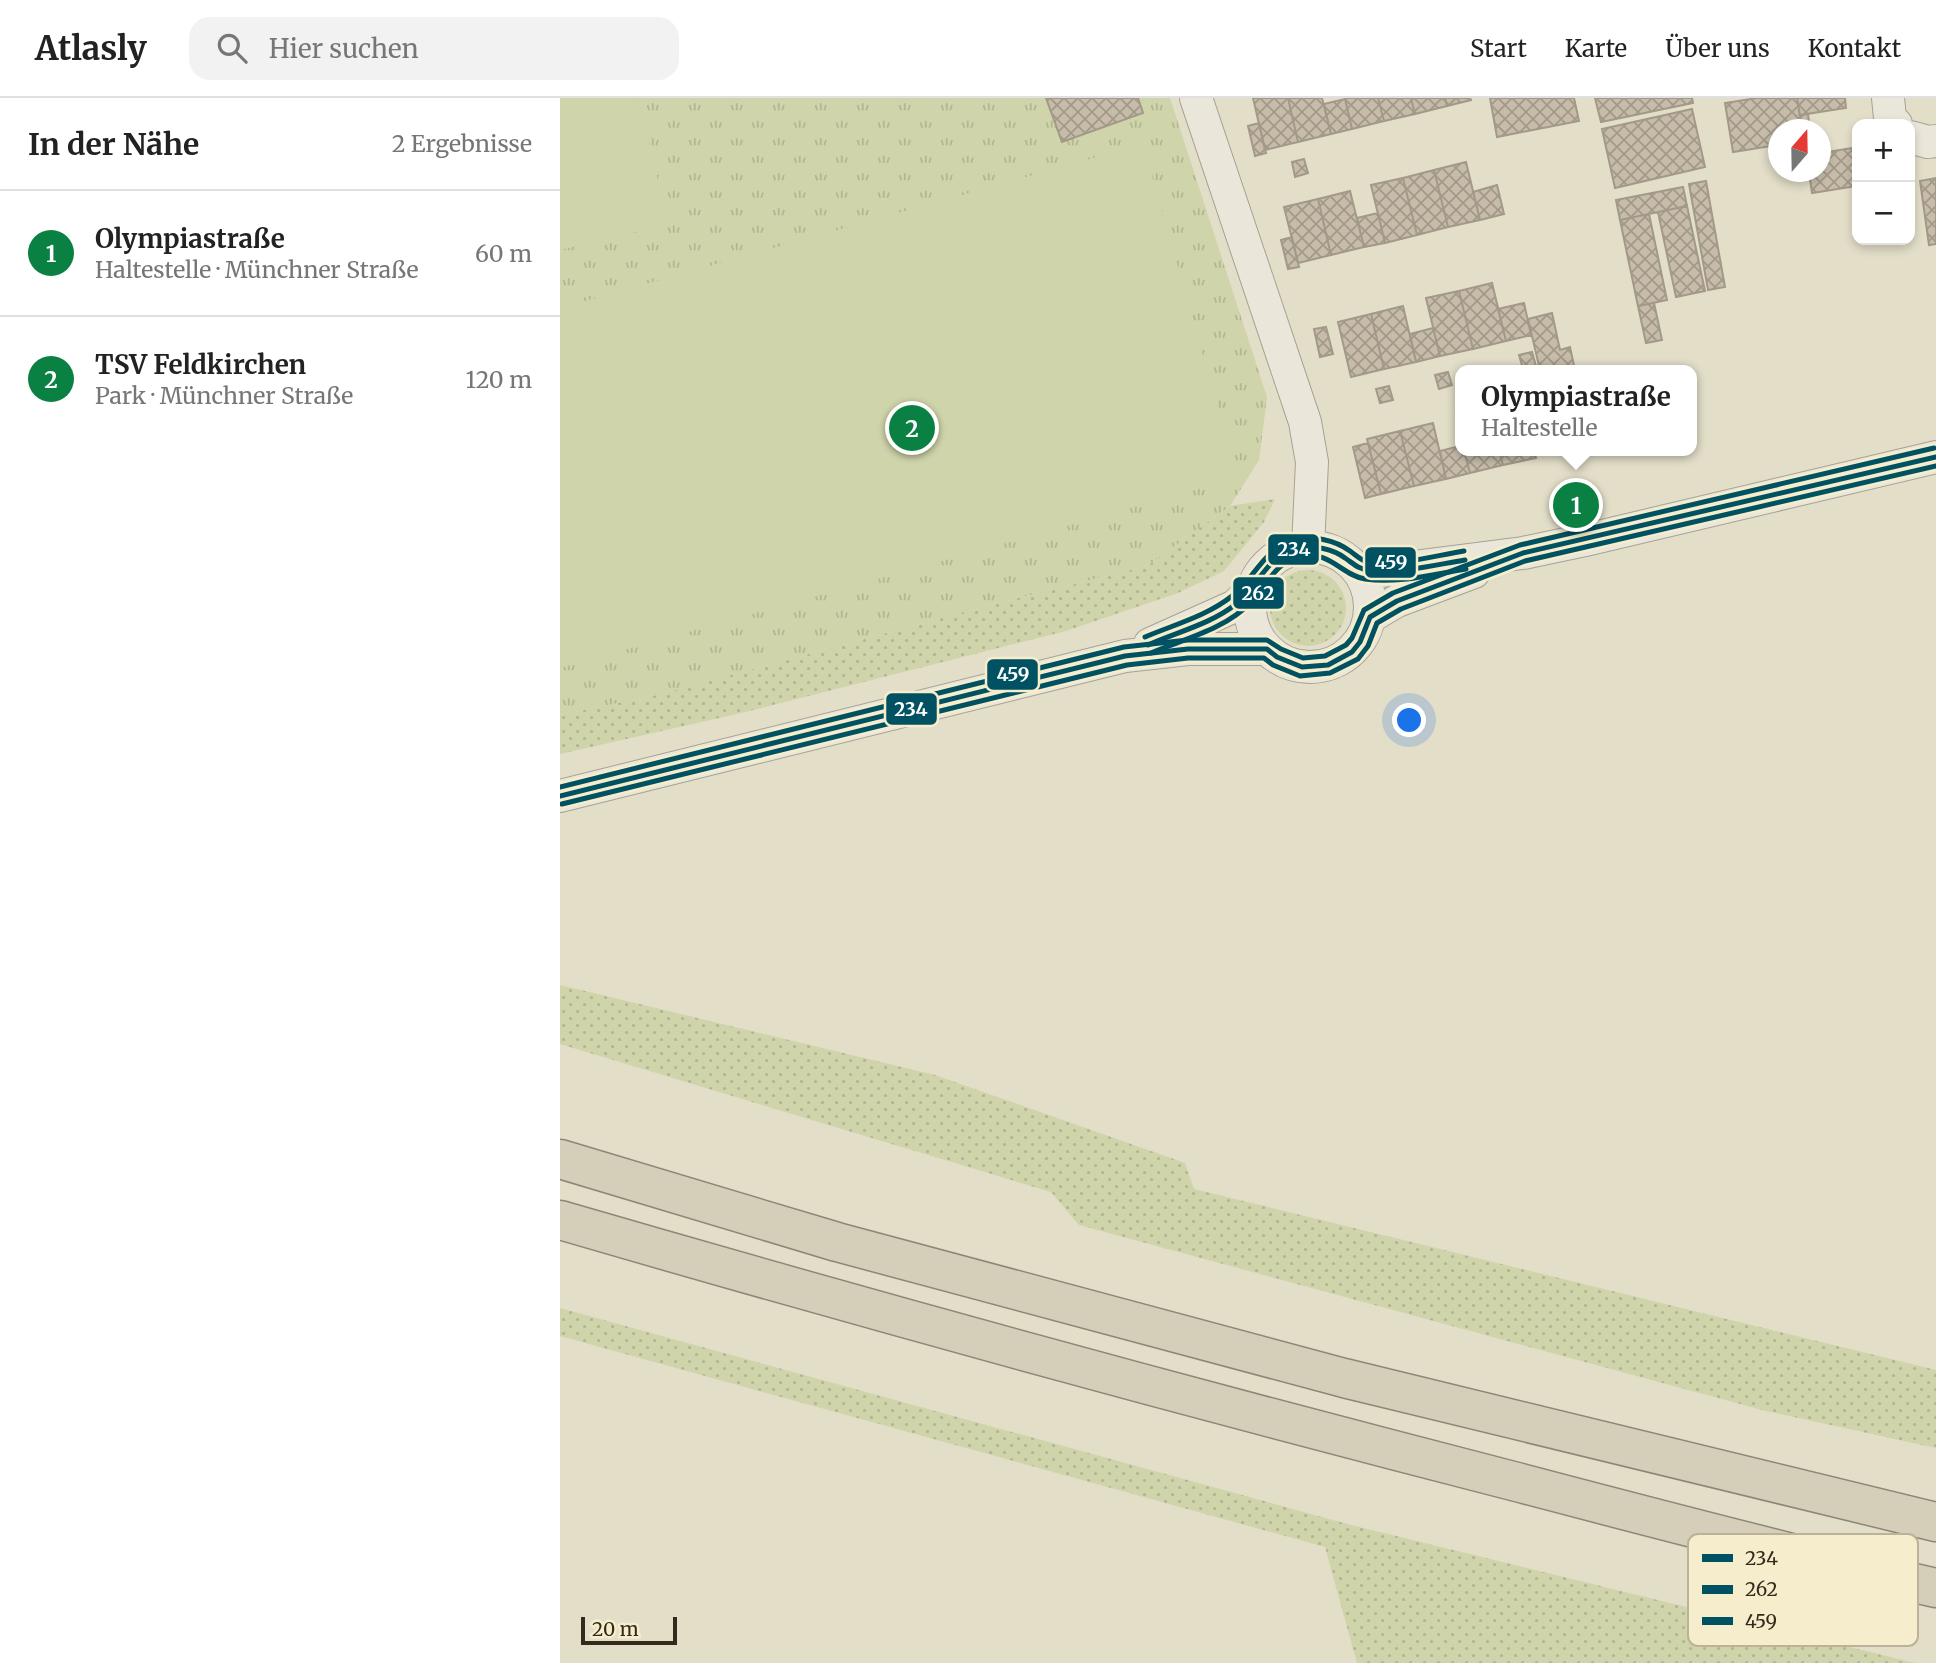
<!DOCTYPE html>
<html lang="de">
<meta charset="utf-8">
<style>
body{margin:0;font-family:Merriweather,serif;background:#f2f2f2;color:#222}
.controls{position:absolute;right:21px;top:21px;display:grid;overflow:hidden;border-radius:14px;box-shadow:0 4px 10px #0003}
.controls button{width:63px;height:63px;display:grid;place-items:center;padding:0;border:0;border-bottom:2px solid #e0e0e0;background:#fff;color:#222;font:35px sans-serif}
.compass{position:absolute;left:1208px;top:21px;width:63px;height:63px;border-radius:50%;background:#fff;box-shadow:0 4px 10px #0003;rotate:20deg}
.scale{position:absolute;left:21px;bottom:18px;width:96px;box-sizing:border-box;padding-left:7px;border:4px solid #342a1b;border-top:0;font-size:19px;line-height:24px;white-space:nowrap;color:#342a1b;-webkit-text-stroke:5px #f5edcc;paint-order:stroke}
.you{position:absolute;left:850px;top:623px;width:24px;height:24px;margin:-18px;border:5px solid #fff;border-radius:50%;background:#1a73e8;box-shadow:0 0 0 10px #1a73e833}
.badge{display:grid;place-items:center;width:46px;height:46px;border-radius:50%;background:#0b8043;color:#fff;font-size:23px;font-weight:700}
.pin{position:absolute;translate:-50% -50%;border:4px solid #fff;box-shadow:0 2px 7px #0006}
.popup{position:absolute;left:895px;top:267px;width:242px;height:91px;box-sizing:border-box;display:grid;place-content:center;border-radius:14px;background:#fff;filter:drop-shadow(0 2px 5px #0005);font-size:23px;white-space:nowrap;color:#767676}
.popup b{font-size:26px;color:#222}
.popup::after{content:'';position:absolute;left:50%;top:100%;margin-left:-14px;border:14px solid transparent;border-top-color:#fff}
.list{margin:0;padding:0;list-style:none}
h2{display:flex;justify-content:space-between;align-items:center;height:91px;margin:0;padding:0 28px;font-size:30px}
h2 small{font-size:23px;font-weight:400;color:#767676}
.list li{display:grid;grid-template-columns:46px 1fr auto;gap:21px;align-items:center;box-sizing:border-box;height:126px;padding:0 28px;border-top:2px solid #e0e0e0}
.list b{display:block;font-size:26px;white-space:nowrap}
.list p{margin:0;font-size:23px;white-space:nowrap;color:#767676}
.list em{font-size:23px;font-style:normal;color:#767676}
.icon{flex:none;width:38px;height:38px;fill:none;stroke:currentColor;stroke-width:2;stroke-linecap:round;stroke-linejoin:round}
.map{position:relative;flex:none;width:1376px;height:1565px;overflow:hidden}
header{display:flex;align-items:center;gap:42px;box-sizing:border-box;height:98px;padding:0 35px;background:#fff;border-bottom:2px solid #e0e0e0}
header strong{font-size:33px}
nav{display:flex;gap:38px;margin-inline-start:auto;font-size:24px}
.search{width:490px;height:63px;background:#f2f2f2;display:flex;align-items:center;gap:18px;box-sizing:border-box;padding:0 24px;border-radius:21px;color:#767676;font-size:26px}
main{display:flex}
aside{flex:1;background:#fff}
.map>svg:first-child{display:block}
.grass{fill:url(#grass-dots)}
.park{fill:url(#park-tufts)}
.pitch{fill:#cfd4aa}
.building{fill:url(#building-cross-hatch);stroke:#a29988;stroke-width:2}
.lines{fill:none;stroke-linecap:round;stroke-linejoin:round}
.minor-casing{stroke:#a7a292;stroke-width:34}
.highway-casing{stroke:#8d8779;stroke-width:41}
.minor{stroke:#eae7da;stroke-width:32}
.highway{stroke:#d5ceb9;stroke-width:38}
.bus-1-casing{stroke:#f5edcc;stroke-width:10}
.bus-2-casing{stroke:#f5edcc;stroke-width:10}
.bus-3-casing{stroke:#f5edcc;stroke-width:10}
.bus-1{stroke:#005262;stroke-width:5}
.bus-2{stroke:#005262;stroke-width:5}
.bus-3{stroke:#005262;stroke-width:5}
.key{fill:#f5edcc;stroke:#bbb297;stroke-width:2}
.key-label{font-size:19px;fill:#342a1b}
.line-badge{stroke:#f5edcc;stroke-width:2.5}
.badge-label{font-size:19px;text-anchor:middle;font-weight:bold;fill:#fff}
</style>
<header>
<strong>Atlasly</strong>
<div class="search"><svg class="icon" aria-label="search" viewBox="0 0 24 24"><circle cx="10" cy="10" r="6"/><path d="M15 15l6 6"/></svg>Hier suchen</div>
<nav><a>Start</a><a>Karte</a><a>Über uns</a><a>Kontakt</a></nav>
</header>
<main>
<aside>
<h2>In der Nähe<small>2 Ergebnisse</small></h2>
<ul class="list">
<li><span class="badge">1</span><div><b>Olympiastraße</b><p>Haltestelle · Münchner Straße</p></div><em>60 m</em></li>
<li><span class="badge">2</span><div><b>TSV Feldkirchen</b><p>Park · Münchner Straße</p></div><em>120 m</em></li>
</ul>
</aside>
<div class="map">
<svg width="1376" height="1565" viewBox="0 0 1376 1565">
<defs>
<pattern id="grass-dots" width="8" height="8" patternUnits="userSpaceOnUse" patternTransform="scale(1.75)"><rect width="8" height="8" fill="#cfd4aa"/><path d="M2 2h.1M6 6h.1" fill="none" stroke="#b2b692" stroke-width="1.8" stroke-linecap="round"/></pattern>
<pattern id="park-tufts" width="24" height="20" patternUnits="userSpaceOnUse" patternTransform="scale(1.75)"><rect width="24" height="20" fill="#cfd4aa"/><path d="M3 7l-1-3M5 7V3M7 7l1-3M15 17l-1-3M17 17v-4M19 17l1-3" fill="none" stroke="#b2b692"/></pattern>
<pattern id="building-cross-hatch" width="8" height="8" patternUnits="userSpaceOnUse" patternTransform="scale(1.75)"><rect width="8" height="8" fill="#c6bca9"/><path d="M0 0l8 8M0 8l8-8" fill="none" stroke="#a29989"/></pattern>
</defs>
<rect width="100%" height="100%" fill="#e3dec8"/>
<!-- grass -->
<path class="grass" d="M715 401 704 424 664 473 618 495 506 533 177 616 0 656V617L101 596 426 508 587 468 670 408Z
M710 510a38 38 0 1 1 76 0a38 38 0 1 1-76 0Z
M0 887 375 977 625 1065 634 1091 1376 1272V1350L1206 1313 519 1127 491 1094 0 946Z
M0 1210 791 1427 1355 1565H797L765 1449 0 1238Z"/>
<!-- park -->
<path class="park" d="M0 0H610L707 299 699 362 670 408 587 468 426 508 101 596 0 617Z"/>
<!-- pitch -->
<path class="pitch" d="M0 0H79L108 126 0 152Z
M583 46 678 380 0 570V210Z"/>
<!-- building -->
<path class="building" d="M486 0H578L583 15 502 44Z
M693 0H728L738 44 705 52Z
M728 0H762L771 36 738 44Z
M785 0H818L824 23 792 31Z
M818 0H851L855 16 824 23Z
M851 0H885L887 8 855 16Z
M885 0H910L911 2 887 8Z
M930 0H1014L1019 23 937 39Z
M1035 0H1132L1133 5 1041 24Z
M1197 0H1237L1242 32H1218V47L1173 54 1165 5Z
M1237 0H1285L1286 10 1240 17Z
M785 1 792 31 771 36 764 6Z
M1132 11 1145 69 1055 90 1042 31Z
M1248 16 1250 32H1242L1240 17Z
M699 25 706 55 695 58 688 28Z
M1293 50 1297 88 1252 95 1249 74H1260V55Z
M744 61 748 75 735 79 732 64Z
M906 64 920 122 888 129 874 72Z
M874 72 888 129 857 137 843 80Z
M843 80 857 137 825 145 811 87Z
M1376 80V146L1369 147 1360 83Z
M1146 83 1165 189 1148 192 1129 86Z
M937 87 944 116 920 122 913 94Z
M1123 89 1127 108 1060 122 1056 102Z
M790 93 804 149 771 157 758 101Z
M758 101 771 157 738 165 724 109Z
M1127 108 1145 193 1116 199 1098 114Z
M818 115 825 145 804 149 797 120Z
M1089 116 1107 202 1078 208 1060 122Z
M732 139 739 169 728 171 721 142Z
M932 185 946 243 913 251 899 193Z
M899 193 913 251 880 258 866 200Z
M964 205 971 237 946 243 938 211Z
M1094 205 1102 242 1086 245 1078 208Z
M843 208 856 264 824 271 811 216Z
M992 215 1000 252 1010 249 1015 272H980L968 221Z
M811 216 824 271 791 279 778 224Z
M766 229 773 256 760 259 754 231Z
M873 230 880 258 856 264 850 236Z
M972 254 976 268 963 271 959 257Z
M888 274 892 287 879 291 875 277Z
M829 288 833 302 820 305 816 291Z
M900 316V337L896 317Z
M873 325 886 381 854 388 840 333Z
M840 333 854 388 821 396 807 341Z
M808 345 821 396 805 400 793 349Z
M900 348V353H904L910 375 886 381 880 353Z
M904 353H939L943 367 910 375Z
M939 353H974L976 360 943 367Z"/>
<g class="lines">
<!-- minor casing -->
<g class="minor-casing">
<path id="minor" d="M636 0 745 324 752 364 748 449
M1328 0 1330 20 1336 26
M1350 39 1368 44 1376 43
M690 509a60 60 0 1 1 120 0a60 60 0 1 1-120 0Z
M796 470 822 473 963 455 1034 440 1376 359
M810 519 837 503 914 474
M590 546 675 508 693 491
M0 698 565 558 628 551H707"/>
</g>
<!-- highway casing -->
<g class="highway-casing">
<path id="highway" d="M0 1061 277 1144 784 1280 1376 1424
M0 1122C316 1214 634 1301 953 1383 1093 1420 1234 1457 1376 1490"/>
</g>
<!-- minor -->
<use href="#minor" class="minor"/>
<!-- highway -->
<use href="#highway" class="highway"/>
<!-- bus-1 casing -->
<g class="bus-1-casing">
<path id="bus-1" d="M588 547C617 534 651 526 676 506 699 488 707 456 739 450 754 447 773 451 785 460 794 466 798 471 809 472 840 476 874 467 905 462
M0 698 565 558 628 551H707L717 559 742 569 768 567 792 554 800 544 810 519 837 503 963 455 1376 359"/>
</g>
<!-- bus-2 casing -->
<g class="bus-2-casing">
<path id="bus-2" d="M591 555C624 541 666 531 691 504 707 487 716 463 741 458 771 453 781 477 805 481 838 486 874 476 906 471
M2 706 567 567 628 560H704L713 567 740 578 770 575 798 561 808 548 817 525 841 511 965 463 1376 368"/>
</g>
<!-- bus-3 casing -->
<g class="bus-3-casing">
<path id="bus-3" d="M585 539C613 527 647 518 672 498 695 480 703 451 734 442 752 437 775 442 790 453 797 458 800 462 808 464 839 468 873 458 904 453
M0 689 564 549 628 542H707L721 551 743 560 765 558 786 547 792 540 804 512 833 495 960 447 1374 350"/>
</g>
<!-- bus-1 -->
<use href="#bus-1" class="bus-1"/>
<!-- bus-2 -->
<use href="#bus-2" class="bus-2"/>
<!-- bus-3 -->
<use href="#bus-3" class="bus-3"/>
</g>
<!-- legend -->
<rect x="1128" y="1436" width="230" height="112" rx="10" class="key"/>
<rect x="1142" y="1456" width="31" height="8" fill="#005262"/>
<rect x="1142" y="1487" width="31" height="9" fill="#005262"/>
<rect x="1142" y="1519" width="31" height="8" fill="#005262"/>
<g class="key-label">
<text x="1185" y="1467">234</text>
<text x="1185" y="1498">262</text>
<text x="1185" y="1530">459</text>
</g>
<g class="line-badge">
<rect x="707" y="435" width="53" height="33" rx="7" fill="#005262"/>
<rect x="804" y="448" width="53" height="33" rx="7" fill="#005262"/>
<rect x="672" y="478" width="53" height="34" rx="7" fill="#005262"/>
<rect x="426" y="560" width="53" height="33" rx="7" fill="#005262"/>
<rect x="325" y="594" width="53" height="34" rx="7" fill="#005262"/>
</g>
<g class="badge-label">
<text x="734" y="458">234</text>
<text x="831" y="471">459</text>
<text x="698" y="502">262</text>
<text x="453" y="583">459</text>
<text x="351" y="618">234</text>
</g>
</svg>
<div class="controls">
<button>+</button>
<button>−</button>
</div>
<svg class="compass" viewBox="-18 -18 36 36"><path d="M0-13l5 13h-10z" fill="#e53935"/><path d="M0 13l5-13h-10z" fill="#767676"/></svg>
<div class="scale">20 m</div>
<div class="you"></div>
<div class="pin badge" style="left:1016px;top:407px">1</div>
<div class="popup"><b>Olympiastraße</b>Haltestelle</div>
<div class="pin badge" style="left:352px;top:330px">2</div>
</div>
</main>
